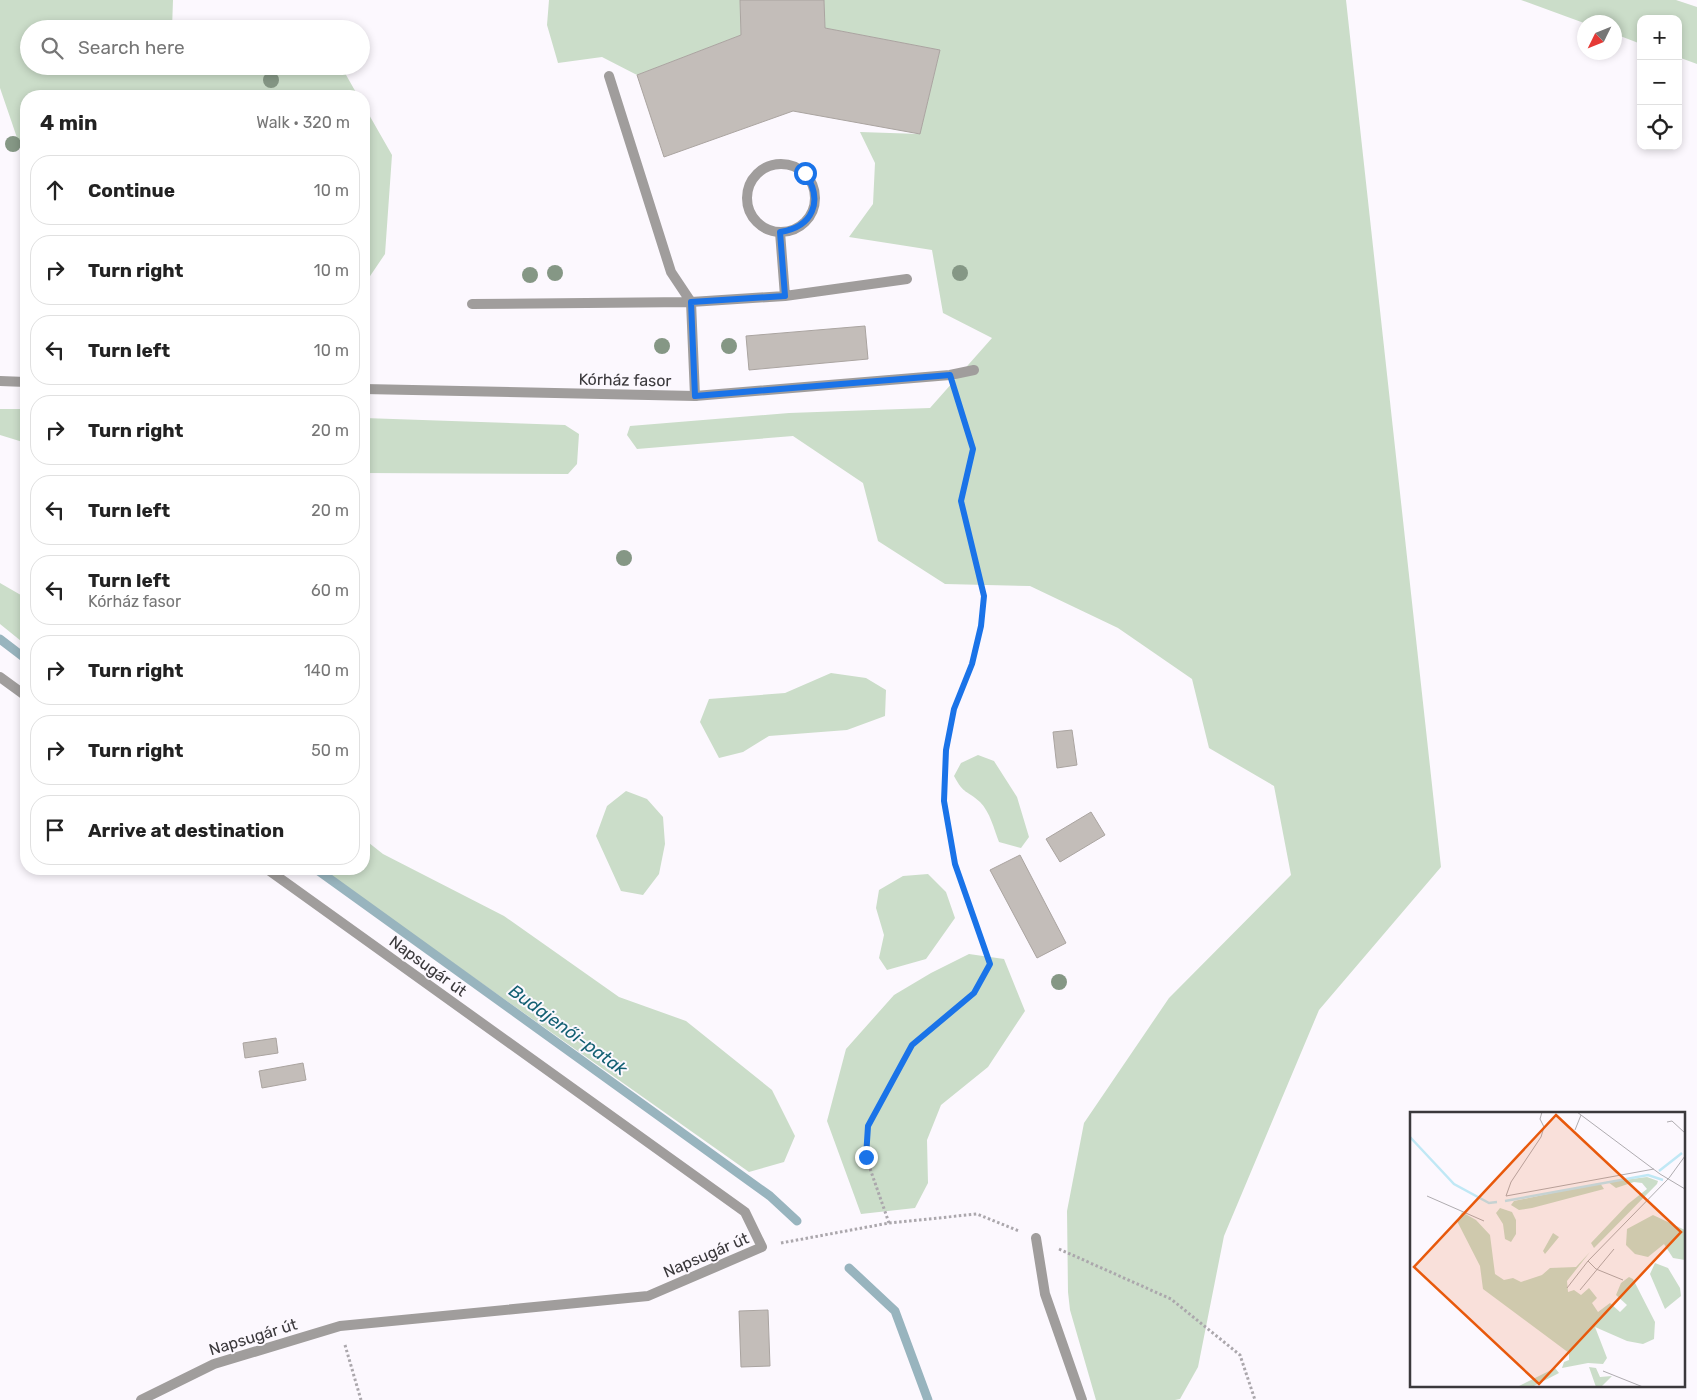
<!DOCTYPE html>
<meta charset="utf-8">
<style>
body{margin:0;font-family:Rubik,sans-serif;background:#f2f2f2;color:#222}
.controls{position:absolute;right:15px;top:15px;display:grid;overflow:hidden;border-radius:10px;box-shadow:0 2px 8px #0003}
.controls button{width:45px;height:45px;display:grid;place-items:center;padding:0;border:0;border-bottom:1px solid #e0e0e0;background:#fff;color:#222;font:25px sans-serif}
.compass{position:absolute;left:1577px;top:15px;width:45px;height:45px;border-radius:50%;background:#fff;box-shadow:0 2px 8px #0003;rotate:227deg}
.stop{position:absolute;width:15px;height:15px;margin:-11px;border:4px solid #1a73e8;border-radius:50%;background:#fff}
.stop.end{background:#1a73e8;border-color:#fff;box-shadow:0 1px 5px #0008}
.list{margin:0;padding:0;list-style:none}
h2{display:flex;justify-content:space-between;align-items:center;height:65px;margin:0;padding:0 20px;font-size:21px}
h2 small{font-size:16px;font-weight:400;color:#767676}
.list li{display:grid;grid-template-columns:32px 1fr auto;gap:15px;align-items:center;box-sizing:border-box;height:70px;margin:0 10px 10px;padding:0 10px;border:1px solid #e0e0e0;border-radius:20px}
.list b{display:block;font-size:19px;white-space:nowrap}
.list p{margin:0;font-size:16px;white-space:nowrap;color:#767676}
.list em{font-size:16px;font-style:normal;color:#767676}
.icon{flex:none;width:28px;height:28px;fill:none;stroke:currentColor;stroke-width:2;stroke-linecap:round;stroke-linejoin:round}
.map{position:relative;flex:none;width:1697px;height:1400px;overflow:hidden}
.search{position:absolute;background:#fff;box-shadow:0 2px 8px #0003;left:20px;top:20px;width:350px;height:55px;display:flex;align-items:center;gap:12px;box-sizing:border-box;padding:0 18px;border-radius:28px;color:#767676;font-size:19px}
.panel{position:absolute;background:#fff;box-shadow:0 2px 8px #0003;left:20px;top:90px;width:350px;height:785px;border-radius:20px}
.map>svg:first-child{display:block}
.green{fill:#cbddc9}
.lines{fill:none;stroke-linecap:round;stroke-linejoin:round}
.stream{stroke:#98b4be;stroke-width:9}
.building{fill:#c3bdb9;stroke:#aaa4a0}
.path{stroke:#aba7ac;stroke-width:3;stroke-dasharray:2.5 2.5;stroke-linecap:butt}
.service{stroke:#a09d9c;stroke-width:10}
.minor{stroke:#a09d9c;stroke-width:10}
.tree{fill:#859785}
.route{stroke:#1a73e8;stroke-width:6}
.labels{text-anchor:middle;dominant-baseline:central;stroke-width:4;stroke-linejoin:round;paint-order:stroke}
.street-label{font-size:16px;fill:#3b393c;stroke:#fcf8fe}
.water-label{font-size:18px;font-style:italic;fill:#146073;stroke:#fcf8fe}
.inset-river{fill:none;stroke:#c0e8f5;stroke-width:2.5}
.inset-road{fill:none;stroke:#afacb0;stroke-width:1}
.view{fill:#e8590c;fill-opacity:0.15;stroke:#e8590c;stroke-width:2.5}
.inset-edge{fill:none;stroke:#3b393c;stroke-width:2.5}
</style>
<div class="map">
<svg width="1697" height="1400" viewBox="0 0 1697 1400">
<rect width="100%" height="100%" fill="#fcf8fe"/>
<!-- green -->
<path class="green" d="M0 0H173L172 29H29V66H341L358 96H26V164L0 88Z
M549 0H740L741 35 637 75 602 57 558 63 547 25Z
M824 0H1346L1441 867 1319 1010 1224 1236 1198 1367 1180 1399 1175 1400H1096L1070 1310 1068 1292 1067 1211 1084 1123 1169 998 1291 875 1274 786 1209 748 1192 679 1118 628 1030 586 945 584 878 541 863 483 793 436 637 449 627 435 630 426 789 413 930 408 992 338 943 313 932 250 849 237 873 204 875 163 860 132 920 134 940 50 825 28Z
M1521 0H1676L1697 7V64L1678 57V19H1641V44L1615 34 1614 22 1584 23Z
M364 106 392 155 385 254 364 285Z
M0 409H26V443L0 435Z
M364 418 565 425 579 434 577 464 568 474 364 473Z
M0 583 26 598V645L0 624Z
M831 673 866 678 886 690 885 716 847 730 769 736 743 752 719 758 700 722 709 699 785 693Z
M978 755 994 761 1017 797 1029 837 1021 848 999 842C994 829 990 812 980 802 967 790 964 795 954 776L961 763Z
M626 791 647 799 663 817 665 844 659 874 643 895 621 891 596 836 607 806Z
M364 839 383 854 504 916 619 997 686 1021 772 1090 795 1136 784 1162 749 1172 320 869H364Z
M928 874 946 892 955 918 926 959 887 970 879 958 884 935 876 908 879 890 903 876Z
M969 954 1004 959 1025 1011 988 1067 941 1105 927 1140 928 1183 915 1208 861 1214 827 1121 846 1049 894 995 931 973Z"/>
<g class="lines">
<!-- stream -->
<path class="stream" d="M0 639 26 659
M316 869 770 1196 797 1221
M849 1268 895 1311 928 1400"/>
</g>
<!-- building -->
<path class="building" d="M740 0H824L825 28 940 50 920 134 793 111 664 157 637 75 741 35Z
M865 326 868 359 749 370 746 336Z
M1072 730 1077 765 1057 768 1053 732Z
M1091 812 1105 835 1060 862 1046 839Z
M1020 855 1066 943 1037 958 990 870Z
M276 1038 278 1053 245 1058 243 1043Z
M303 1063 306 1080 262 1088 259 1071Z
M768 1310 770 1366 741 1367 739 1311Z"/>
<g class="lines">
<!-- path -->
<path class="path" d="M889 1223 866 1157 868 1126 912 1045 974 993 990 964 955 864 944 801 946 751 954 709 972 664 981 625 984 596 961 501 973 449 956 393
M781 1243 889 1223 977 1214 1019 1231
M1059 1249 1171 1299 1240 1355 1255 1400
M345 1345 361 1400"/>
<!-- service -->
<path class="service" d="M609 76 671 272 691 302 695 396
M747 198a34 34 0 1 1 68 0a34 34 0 1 1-68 0Z
M780 232 785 296
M472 304 691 302 785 296 907 279
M1036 1238 1045 1294 1082 1400"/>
<!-- minor -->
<path class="minor" d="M0 381 26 382
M364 389 695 396 950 375 974 370
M0 677 26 696
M141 1400 214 1364 340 1326 648 1296 762 1247 745 1212 267 869"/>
</g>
<!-- trees -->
<g class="tree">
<circle cx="271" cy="80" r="8"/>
<circle cx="13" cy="144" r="8"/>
<circle cx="555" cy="273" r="8"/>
<circle cx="960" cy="273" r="8"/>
<circle cx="530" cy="275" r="8"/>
<circle cx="662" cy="346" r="8"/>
<circle cx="729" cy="346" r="8"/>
<circle cx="624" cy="558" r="8"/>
<circle cx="1059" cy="982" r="8"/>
</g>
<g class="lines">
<!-- route -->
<path class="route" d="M805 173C824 201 813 227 780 232L785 296 691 302 695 396 950 375 973 449 961 501 984 596 981 626 972 664 954 709 946 750 944 801 955 864 990 964 974 993 912 1045 868 1126 866 1157"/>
</g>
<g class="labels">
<!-- street labels -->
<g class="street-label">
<text transform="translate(625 380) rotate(1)">Kórház fasor</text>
<text transform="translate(428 966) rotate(36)">Napsugár út</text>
<text transform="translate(706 1255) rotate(-23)">Napsugár út</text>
<text transform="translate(253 1337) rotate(-17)">Napsugár út</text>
</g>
<!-- water labels -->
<g class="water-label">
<text transform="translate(568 1030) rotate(36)">Budajenői-patak</text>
</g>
</g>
<!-- overview -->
<g transform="translate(1410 1112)">
<rect width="275" height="275" fill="#fcf8fe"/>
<path d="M237 65 248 69 247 72 184 136 181 131 218 92 237 77 232 71 224 70 206 76 198 70ZM190 71 194 77 122 96 109 98 101 93 104 89ZM90 96 102 100 106 108V122L101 130 95 127 93 112 86 101ZM52 100 66 108 80 123 85 162 94 168 103 166 111 170 132 163 140 156 166 155 180 140 157 169 158 180 164 178 171 183 179 176 187 186 182 191 188 200 200 191 210 200 217 193 206 183 211 171 219 165 223 167 245 210 244 227 233 232 217 229 185 215 197 246 193 252 178 251 152 256 154 250 159 248V241L73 177 70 154 47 109ZM243 103 275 118V148L263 146 254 132 238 145 225 142 216 133 217 117ZM143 121 149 125 135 142 133 139ZM245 151 258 156 270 176 271 184 255 197 240 162ZM179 255 186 256 190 265 202 264 191 275H186ZM145 256 149 261 122 275H107Z" fill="#cbddc9"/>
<path class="inset-river" d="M0 25 44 72 79 91 87 90M249 59 272 41M95 89 238 63 253 68"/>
<path class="inset-road" d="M132 0 130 7 134 15 131 25 101 70 96 84 244 57M167 0 250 62 275 77M257 10 262 9 275 21M165 18 171 3M17 84 74 109M178 149 186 157 213 168M157 176 178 149 259 66 275 44M170 178 204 137M193 259 233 275"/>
<path class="view" d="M146 3 271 120 129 272 4 155Z"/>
<rect width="275" height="275" class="inset-edge"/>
</g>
</svg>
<div class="controls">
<button>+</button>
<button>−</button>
<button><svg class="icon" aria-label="locate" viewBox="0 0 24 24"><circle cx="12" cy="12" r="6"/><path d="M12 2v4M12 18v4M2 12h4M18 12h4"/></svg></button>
</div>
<svg class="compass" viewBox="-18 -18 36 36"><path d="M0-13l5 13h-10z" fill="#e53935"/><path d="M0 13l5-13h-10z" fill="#767676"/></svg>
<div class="stop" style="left:805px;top:173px"></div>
<div class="stop end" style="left:866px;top:1157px"></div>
<div class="search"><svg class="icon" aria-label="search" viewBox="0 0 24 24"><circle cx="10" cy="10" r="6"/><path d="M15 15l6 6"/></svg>Search here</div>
<section class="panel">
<h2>4 min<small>Walk · 320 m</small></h2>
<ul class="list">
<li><svg class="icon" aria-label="ahead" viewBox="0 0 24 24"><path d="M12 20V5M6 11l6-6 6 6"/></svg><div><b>Continue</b></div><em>10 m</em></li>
<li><svg class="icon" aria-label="right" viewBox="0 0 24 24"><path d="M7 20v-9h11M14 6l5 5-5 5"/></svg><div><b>Turn right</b></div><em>10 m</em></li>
<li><svg class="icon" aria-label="left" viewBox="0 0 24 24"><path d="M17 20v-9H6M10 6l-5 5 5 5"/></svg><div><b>Turn left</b></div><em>10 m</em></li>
<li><svg class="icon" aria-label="right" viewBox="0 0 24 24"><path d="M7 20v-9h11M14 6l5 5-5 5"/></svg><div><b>Turn right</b></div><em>20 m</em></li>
<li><svg class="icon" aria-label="left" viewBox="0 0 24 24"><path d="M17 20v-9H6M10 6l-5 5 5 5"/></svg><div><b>Turn left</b></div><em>20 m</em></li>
<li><svg class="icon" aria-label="left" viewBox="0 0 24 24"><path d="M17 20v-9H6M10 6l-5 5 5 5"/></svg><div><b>Turn left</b><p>Kórház fasor</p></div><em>60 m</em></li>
<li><svg class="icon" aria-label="right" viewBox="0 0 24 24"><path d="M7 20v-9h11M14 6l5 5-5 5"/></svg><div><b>Turn right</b></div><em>140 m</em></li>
<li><svg class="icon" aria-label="right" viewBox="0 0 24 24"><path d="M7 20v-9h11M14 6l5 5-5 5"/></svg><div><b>Turn right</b></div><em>50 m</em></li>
<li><svg class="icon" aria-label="arrive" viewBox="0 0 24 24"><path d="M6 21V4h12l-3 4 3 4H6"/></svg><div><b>Arrive at destination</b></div></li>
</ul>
</section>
</div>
